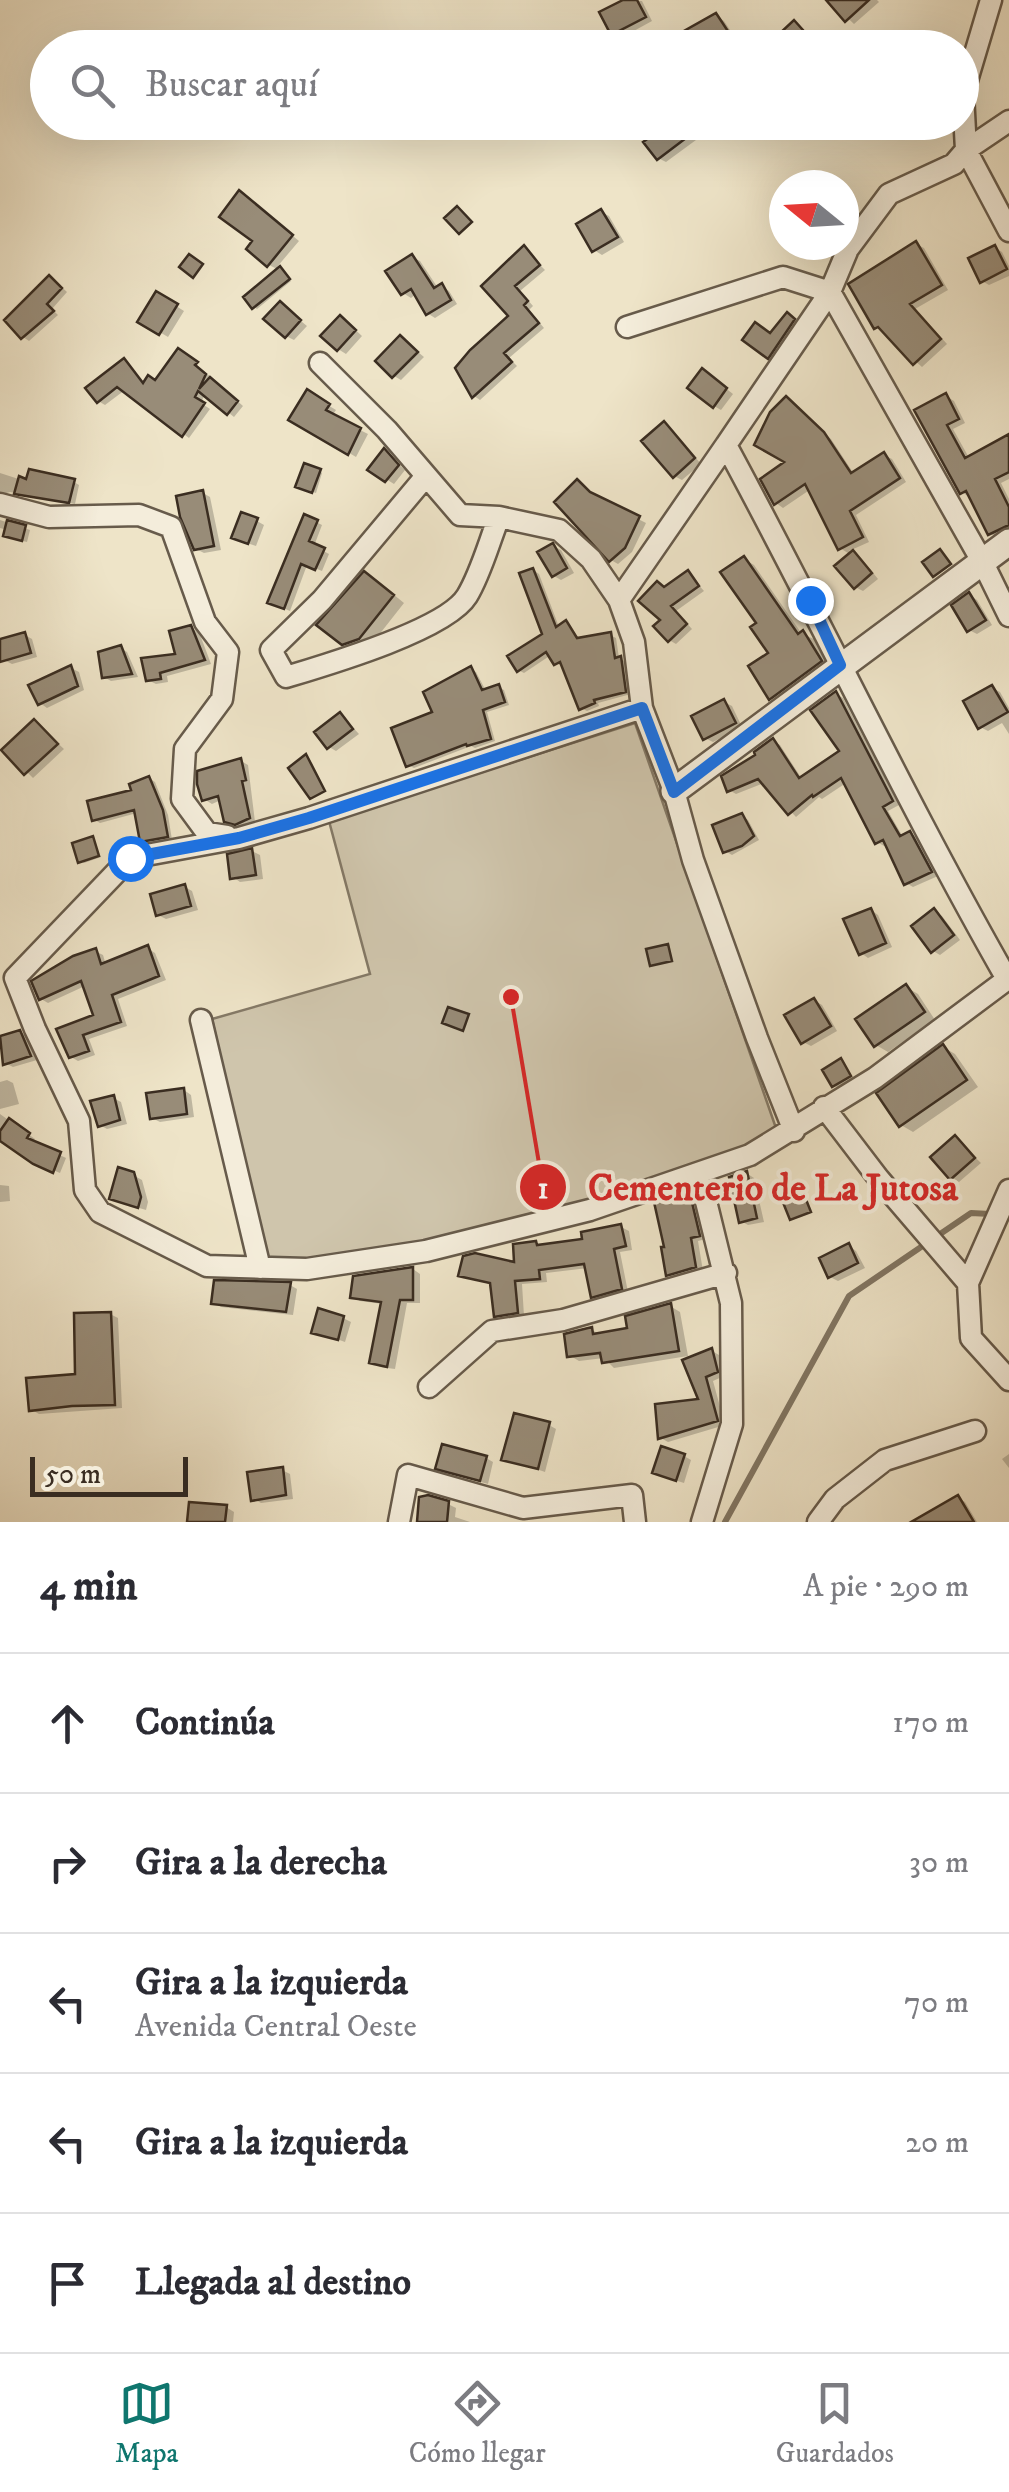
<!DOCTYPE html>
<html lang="es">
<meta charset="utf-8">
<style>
body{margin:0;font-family:"IM FELL DW Pica",serif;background:#f7f7f7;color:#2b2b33}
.compass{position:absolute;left:769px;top:170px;width:90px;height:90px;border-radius:50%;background:#fff;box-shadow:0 10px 40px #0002;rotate:288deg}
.scale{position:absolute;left:30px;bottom:25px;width:158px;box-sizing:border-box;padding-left:10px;border:5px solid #3a2d21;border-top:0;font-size:28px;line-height:35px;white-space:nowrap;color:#3a2d21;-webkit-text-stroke:8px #f4eddb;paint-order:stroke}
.stop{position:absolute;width:30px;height:30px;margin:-22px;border:8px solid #1a73e8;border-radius:50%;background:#fff}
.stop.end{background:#1a73e8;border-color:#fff;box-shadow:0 2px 10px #0008}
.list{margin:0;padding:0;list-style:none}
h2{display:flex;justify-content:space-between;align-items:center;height:130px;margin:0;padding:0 40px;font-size:42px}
h2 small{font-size:32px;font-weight:400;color:#7c7c81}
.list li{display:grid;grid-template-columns:65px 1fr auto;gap:30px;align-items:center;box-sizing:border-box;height:140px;padding:0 40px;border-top:2px solid #e1e1e2}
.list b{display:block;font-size:38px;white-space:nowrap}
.list p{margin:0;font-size:32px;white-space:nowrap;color:#7c7c81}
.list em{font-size:32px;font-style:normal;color:#7c7c81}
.icon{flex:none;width:55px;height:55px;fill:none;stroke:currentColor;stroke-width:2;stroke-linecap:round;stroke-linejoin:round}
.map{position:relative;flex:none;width:1009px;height:1522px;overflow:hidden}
.search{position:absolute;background:#fff;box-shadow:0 10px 40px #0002;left:30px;right:30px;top:30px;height:110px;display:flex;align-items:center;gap:25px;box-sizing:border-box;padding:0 35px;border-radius:55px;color:#7c7c81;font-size:38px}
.sheet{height:830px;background:#fff}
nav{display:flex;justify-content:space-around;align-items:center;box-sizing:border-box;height:140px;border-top:2px solid #e1e1e2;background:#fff;font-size:28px;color:#7c7c81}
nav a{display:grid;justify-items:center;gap:5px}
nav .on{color:#0f766e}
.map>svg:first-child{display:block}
.green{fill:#cfc5ac;stroke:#847966;stroke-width:2.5}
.shadow{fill:#0003}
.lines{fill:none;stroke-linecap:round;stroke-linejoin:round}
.stream{stroke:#817663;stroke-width:6}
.building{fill:#988c78;stroke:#3a2d21;stroke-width:2.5}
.minor-casing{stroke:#675b4b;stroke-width:25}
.tertiary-casing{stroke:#675b4b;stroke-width:30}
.minor{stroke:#f4eddb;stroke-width:20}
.tertiary{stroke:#f4eddb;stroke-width:25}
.route{stroke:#1a73e8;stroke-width:12}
.leader{fill:none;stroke:#d62828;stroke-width:4}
.callout-dot{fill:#d62828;stroke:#f4eddb;stroke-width:4}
.mark-label{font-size:30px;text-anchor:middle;font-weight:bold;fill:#fff}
.callout-label{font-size:38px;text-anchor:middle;font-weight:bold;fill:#d62828;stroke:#f4eddb;stroke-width:8;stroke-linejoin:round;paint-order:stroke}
</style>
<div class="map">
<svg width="1009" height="1522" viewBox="0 0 1009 1522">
<rect width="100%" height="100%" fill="#eee4c8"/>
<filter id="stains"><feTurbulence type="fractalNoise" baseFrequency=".002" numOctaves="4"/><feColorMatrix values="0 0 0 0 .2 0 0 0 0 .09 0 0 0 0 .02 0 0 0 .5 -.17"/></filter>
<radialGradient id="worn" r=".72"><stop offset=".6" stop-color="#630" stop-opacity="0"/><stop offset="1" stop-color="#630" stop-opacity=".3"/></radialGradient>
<!-- green -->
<path class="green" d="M635 723 777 1131C736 1153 693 1166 649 1181 531 1222 392 1263 266 1259L212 1019 370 974 329 821Z"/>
<!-- shadow -->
<path class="shadow" d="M628 0 642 1 652 21 621 38 613 34Z
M829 0H877L879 2 854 24Z
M716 16 724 21 742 48H684Z
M647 122H683L696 140 666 162 658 158 656 135Z
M736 122H768L755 137Z
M247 198 299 241 277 267 291 281 257 309 254 307 279 270 269 265 255 241Z
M601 212 609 216 624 242 602 255 594 250Z
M916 244 924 248 948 290 915 309 947 344 922 367 876 327Z
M994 247 1002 252 1009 266V276L989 285 982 281Z
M524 249 545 270 520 291 533 306 529 310 544 328 509 358 517 366 480 400 474 396 512 317 485 286Z
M412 257 420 261 438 288 442 286 449 291 457 304 435 318 427 313 416 294 411 298 403 293Z
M55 281 67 292 52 309 58 315 29 341 23 337Z
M157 294 184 311 168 337 141 321Z
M280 304 307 326 294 340 286 336Z
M794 318 800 324 775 360 769 357 771 335Z
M348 323 362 336 346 354 338 349Z
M401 338 424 357 401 380 394 376Z
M185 354 243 406 234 417 205 394 201 403 210 409 189 438 125 390 105 405 98 401 124 361 145 384 156 383Z
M710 376 733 394 721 410 714 406Z
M308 393 336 410 332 416 368 434 356 457 292 419Z
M946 396 954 401 965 423 953 429 973 465 1009 455V479L1001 483 1009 499V532L998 538 990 533 969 497 962 492 917 411Z
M786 399 831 439 854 474 884 455 892 459 906 482 856 515 869 542 849 551 861 558 878 579 863 591 855 587 851 555 840 548 811 489 783 508 776 503 789 462Z
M664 424 671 429 701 464 682 480 674 476Z
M385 452 405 470 394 484 370 469Z
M320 471 322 473 316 493 301 488Z
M0 473 28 482H74L79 485 75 504 10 492 0 495Z
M577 482 597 498 646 523 632 552 618 564 611 560Z
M203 493 210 497 221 550 204 553 196 549Z
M0 520 30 530 27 542 11 538 7 530 0 528Z
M257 521 264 525 256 546 241 541Z
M316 522 322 525 314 546 329 554 322 571 307 565 290 611 276 605Z
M553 546 561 550 574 573 561 580 554 576Z
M744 559 754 565 802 634 814 639 831 667 781 704 771 698V654L759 624Z
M533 570 539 574 559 627 566 623 580 640 610 635 616 638 619 658 626 662 631 694 598 703 599 706 587 711 581 708 564 665 556 664 551 655 524 673 518 670 545 635Z
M688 573 704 591 676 611 692 629 676 644 669 640 665 589Z
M377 581 404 603 371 645 356 650 343 643Z
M969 595 977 600 992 625 977 634 969 630Z
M191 628 199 632 211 664 167 676 168 682 156 684 148 680 178 656Z
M25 635 32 639 37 657 12 664 4 660 0 642Z
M120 648 127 652 138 677 111 681 104 677Z
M71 668 79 672 84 690 47 708 40 703Z
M471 669 476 672 486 691 498 687 504 690 509 705 487 712 495 741 475 748 471 746 414 768 408 765 435 713Z
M992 688 1000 692 1009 708V734L1002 723 988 731 980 727Z
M836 694 843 698 899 805 888 811 903 837 910 833 917 837 938 876 913 887 906 883 888 844 884 846 877 842 846 783 822 799 819 797 796 817 764 783 736 794 729 790 773 741 780 745 802 779 843 752Z
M724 702 732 706 742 727 713 742 705 738Z
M341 715 359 734 336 751 329 747Z
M35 722 64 749 33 778 5 750Z
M241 761 248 765 255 822 244 828 234 825 221 800 212 804 204 799Z
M149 778 155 782 168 815 172 840 148 844 142 841 137 813 100 823 95 820Z
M742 816 748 820 759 840 732 855 725 851Z
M92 839 101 857 84 863 81 861Z
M252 851 260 855 263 879 240 882 233 877Z
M185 887 192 891 198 910 166 919 158 915Z
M871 910 878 915 892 947 868 958 861 953Z
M934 911 942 916 960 940 940 955 933 951Z
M147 948 155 953 166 980 118 999 127 1026 89 1039 95 1055 78 1061 71 1057 59 1030 96 1017 85 986 48 1003 41 999 95 951 103 955 106 965Z
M906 987 918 994 935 1020 888 1052 876 1045Z
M814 1000 822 1005 837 1031 811 1046 803 1042Z
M20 1032 28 1037 37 1060 13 1067 5 1063 0 1039Z
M943 1047 955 1054 978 1087 913 1132 901 1125Z
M841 1061 853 1078 837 1087 834 1086Z
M7 1080 13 1083 19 1104 0 1109V1082Z
M184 1090 191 1095 194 1117 160 1122 152 1118Z
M113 1098 121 1102 127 1124 107 1129 100 1125Z
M0 1114 35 1139 32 1142 66 1158 60 1173 34 1162 0 1133Z
M955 1138 981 1163 959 1182 952 1178Z
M746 1173 754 1178 764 1222 748 1225 741 1221Z
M133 1175 142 1180 148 1202 146 1210 119 1202Z
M0 1185 9 1186 10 1201 0 1202Z
M689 1193 696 1198 706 1239 698 1241 703 1271 676 1279 668 1274Z
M621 1227 629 1231 632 1250 620 1252 628 1292 601 1300 593 1296 588 1268 546 1273 547 1282 522 1284 524 1316 503 1320 496 1315 493 1285 461 1275 517 1265 536 1244 541 1247 585 1241Z
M849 1246 856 1251 865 1268 838 1281 830 1277Z
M413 1269 420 1274V1303H407L395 1369 380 1367 372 1362 383 1304 360 1301 353 1297Z
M290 1285 297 1289 293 1315 221 1307 214 1302Z
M670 1306 680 1312 688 1356 614 1368 604 1358 579 1361 569 1355 592 1330 601 1335 630 1330Z
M110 1314 118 1318 122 1408 39 1414 32 1410 77 1376Z
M343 1318 351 1322 345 1342 314 1331Z
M712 1351 719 1355 724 1376 713 1381 725 1425 668 1442 661 1438 702 1401 685 1362Z
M549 1425 556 1429 545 1472 507 1459Z
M1009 1454V1468L1002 1459Z
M684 1456 691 1460 684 1483 662 1476Z
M486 1458 493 1462 488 1484 446 1472Z
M282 1470 290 1474 293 1499 261 1503 254 1499Z
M958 1498 965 1502 977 1522H923Z
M448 1504 456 1508 455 1517 470 1522H420Z
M226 1507 234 1512 233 1522H190Z"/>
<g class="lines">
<!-- stream -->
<path class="stream" d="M725 1522 849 1296 971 1213 1009 1215"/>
</g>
<!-- building -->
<path class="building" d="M623 0H637L646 17 611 35 599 12Z
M826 0H869L845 22Z
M716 13 739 48H681L675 36Z
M794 20 819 48H764Z
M644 122H680L690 135 657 160 643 142 653 135Z
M239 190 293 235 267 267 246 249 252 241 219 217Z
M457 206 472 222 459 234 444 218Z
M601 209 618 237 592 252 576 224Z
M916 241 942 285 910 304 941 339 913 365 878 327 874 329 848 284Z
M524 245 540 265 515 286 528 301 524 305 539 323 504 353 512 362 472 398 455 368 470 350 508 316 481 286Z
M995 245 1007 269 980 283 968 258Z
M189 254 203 264 193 278 179 267Z
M412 254 434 288 442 283 451 300 426 315 411 289 401 295 385 271Z
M280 266 290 279 252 309 243 297Z
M49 275 62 288 47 304 54 311 21 339 4 320Z
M156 291 178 304 159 335 137 322Z
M280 301 301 320 285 338 263 319Z
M787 312 795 319 768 359 742 340 755 322 770 333Z
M340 315 356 330 337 351 320 336Z
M400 335 418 352 392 378 375 361Z
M178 348 198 362 195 365 206 374 199 389 210 377 238 401 227 415 198 391 195 397 205 403 182 437 117 387 97 403 85 388 124 358 143 383 148 375 155 380Z
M702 368 727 388 713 408 687 388Z
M307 389 330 404 326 410 361 428 348 455 288 420Z
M946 393 959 419 947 425 965 458 1009 434V472L995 479 1009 507V525L988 535 966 491 960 494 914 410Z
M786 396 824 432 851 473 884 452 900 478 850 511 863 537 838 550 805 484 774 505 760 479 784 462 754 445 770 412Z
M664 421 695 458 673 478 641 441Z
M384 448 399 465 385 482 367 470Z
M304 463 321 469 312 493 295 487Z
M29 469 75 479 69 503 14 494 19 476 26 479Z
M577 479 590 492 640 516 625 548 609 562 554 502Z
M203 490 214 546 194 550 180 517 176 496Z
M241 512 258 518 248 544 231 538Z
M304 514 318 520 309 541 325 548 315 570 301 564 284 609 267 603Z
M7 520 26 525 22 541 3 536Z
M553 543 567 568 552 577 537 552Z
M940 549 951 564 933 577 922 562Z
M853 550 872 573 854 589 834 566Z
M744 556 798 634 803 630 822 661 769 700 748 666 768 653 750 627 756 623 720 572Z
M533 568 556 627 566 620 577 638 611 632 615 658 621 656 626 692 594 700 595 703 579 710 560 662 554 665 546 652 517 672 507 656 542 634 519 573Z
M688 570 699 586 671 606 687 624 668 642 653 626 660 620 638 601 657 581 664 587Z
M364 571 394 595 359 639 342 645 316 625Z
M969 592 986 620 967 632 951 605Z
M191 625 205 660 160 673 161 679 146 681 141 658 175 654 169 631Z
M25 632 31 653 0 662V639Z
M121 645 132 674 102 678 98 652Z
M71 665 78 686 38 705 28 685Z
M471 666 482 690 499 684 505 702 483 710 491 739 467 746 466 744 406 767 391 728 432 712 423 692Z
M992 685 1008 712 978 729 963 701Z
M836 691 893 801 883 807 900 836 910 831 932 872 904 885 883 840 875 844 841 778 813 797 812 795 788 815 758 779 727 792 721 776 755 755 754 752 773 738 799 778 839 751 810 710Z
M724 699 736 723 703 740 691 716Z
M340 712 353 729 327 749 314 732Z
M34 719 58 744 24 775 1 750Z
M306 754 325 791 310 799 288 768Z
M241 758 246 780 242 781 250 818 235 825 224 822 218 796 202 801 197 784V771Z
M149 776 163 810 168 837 140 842 134 810 92 821 87 801 131 790 129 784Z
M742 813 754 836 742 846 723 853 712 825Z
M93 836 99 856 78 863 72 843Z
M252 848 256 875 230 879 227 854Z
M185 884 191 906 156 916 150 894Z
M871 908 886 943 859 955 843 919Z
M934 908 954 935 931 953 911 926Z
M668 944 672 961 650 966 646 949Z
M148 945 159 976 112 995 121 1022 83 1035 89 1051 69 1058 56 1029 93 1015 81 981 39 1000 31 981 73 956 96 948 101 964Z
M906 984 925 1012 874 1047 855 1019Z
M814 998 831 1026 801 1044 784 1015Z
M448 1007 469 1014 463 1031 442 1023Z
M20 1030 31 1056 3 1065 0 1036Z
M943 1044 967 1080 899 1127 876 1093Z
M841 1058 851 1076 832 1087 822 1070Z
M184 1088 187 1114 150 1119 146 1093Z
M114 1095 120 1120 98 1127 90 1101Z
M9 1118 30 1133 27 1138 61 1152 53 1173 33 1164 0 1141V1131Z
M955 1135 975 1158 950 1180 930 1157Z
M118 1167 134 1172 141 1197 138 1208 109 1199Z
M747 1171 757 1218 739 1223 729 1177Z
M689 1190 700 1236 691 1238 696 1267 666 1276 661 1247H664L654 1202Z
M803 1192 811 1212 790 1220 782 1200Z
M621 1224 626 1246 614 1249 622 1289 591 1298 584 1264 539 1270 540 1279 515 1281 518 1313 494 1317 490 1283 458 1276 463 1256 475 1253 514 1262 513 1244 536 1241 537 1245 582 1239 581 1232Z
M849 1243 858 1263 828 1278 819 1258Z
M413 1267V1300H400L387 1367 369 1363 381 1302 350 1298 353 1276Z
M214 1280 291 1282 286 1312 211 1304Z
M671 1303 679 1351 602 1363 600 1353 567 1357 564 1334 592 1327 593 1334 627 1328 625 1316Z
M318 1308 344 1316 338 1340 311 1333Z
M111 1312 115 1405 72 1406 29 1411 26 1378 75 1374 74 1313Z
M712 1348 718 1372 706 1377 718 1421 658 1439 655 1404 698 1399 682 1360Z
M514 1413 550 1422 538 1469 501 1460Z
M442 1444 487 1456 480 1481 435 1469Z
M661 1446 685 1454 676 1481 652 1473Z
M283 1467 286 1495 251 1501 247 1472Z
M428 1495 449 1501 447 1522H417L419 1497Z
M958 1495 974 1522H911Z
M189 1502 227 1505 225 1522H187Z"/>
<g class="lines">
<!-- minor casing -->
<g class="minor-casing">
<path id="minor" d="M991 0 963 94 966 150 1009 231
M627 327 783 277 830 292 848 249 889 194 954 164 966 150 1009 121
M320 363 387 430 460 515 499 517 559 530 591 559 619 600 634 642 642 708 674 791 693 860 757 1038 794 1131
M426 476 322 600 271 650 286 677C326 665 446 630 467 596 481 573 489 542 499 517
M0 504 49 517 139 515 171 527 205 622 228 652 222 699 185 749 182 799 207 833 227 836
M619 600 726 445
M642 708 309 818 239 838 130 858 15 978 35 1029 79 1121 85 1190 100 1212 207 1266 307 1269 426 1251 590 1210 750 1155 875 1078 1009 978
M1007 979C907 804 822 622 726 445L830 292 983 563 1009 616
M201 1020 260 1268
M824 1107 879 1179 968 1283
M699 1173 731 1303 732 1424 702 1522
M1009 1190 968 1283 971 1338 1009 1380
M429 1387 492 1331 563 1320 726 1273
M399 1522 408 1475 523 1508 632 1495 635 1522
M818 1522 835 1499 885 1460 975 1431"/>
</g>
<!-- tertiary casing -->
<g class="tertiary-casing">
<path id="tertiary" d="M674 791 1009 542"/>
</g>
<!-- minor -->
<use href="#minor" class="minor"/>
<!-- tertiary -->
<use href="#tertiary" class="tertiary"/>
</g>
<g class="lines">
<!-- route -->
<path class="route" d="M130 858 239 838 309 818 642 708 674 792 840 665 810 600"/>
</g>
<!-- callouts -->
<path class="leader" d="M511 997L543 1187"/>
<g class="callout-dot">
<circle cx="511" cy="997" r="10"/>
<circle cx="543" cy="1187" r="25"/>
</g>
<g class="mark-label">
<text x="543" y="1198">1</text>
</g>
<g class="callout-label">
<text x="773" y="1200">Cementerio de La Jutosa</text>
</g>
<rect width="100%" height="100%" filter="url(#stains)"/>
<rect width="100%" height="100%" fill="url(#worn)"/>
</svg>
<svg class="compass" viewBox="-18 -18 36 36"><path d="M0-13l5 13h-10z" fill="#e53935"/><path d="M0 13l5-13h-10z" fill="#7c7c81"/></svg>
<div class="scale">50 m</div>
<div class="stop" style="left:130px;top:858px"></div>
<div class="stop end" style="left:810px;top:600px"></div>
<div class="search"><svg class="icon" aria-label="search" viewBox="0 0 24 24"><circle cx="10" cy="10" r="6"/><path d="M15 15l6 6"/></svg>Buscar aquí</div>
</div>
<section class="sheet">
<h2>4 min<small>A pie · 290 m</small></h2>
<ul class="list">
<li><svg class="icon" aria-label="ahead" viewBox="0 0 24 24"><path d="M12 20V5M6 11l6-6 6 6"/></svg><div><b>Continúa</b></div><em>170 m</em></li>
<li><svg class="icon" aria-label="right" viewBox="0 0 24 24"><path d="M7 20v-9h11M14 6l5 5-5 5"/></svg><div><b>Gira a la derecha</b></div><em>30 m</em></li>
<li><svg class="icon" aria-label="left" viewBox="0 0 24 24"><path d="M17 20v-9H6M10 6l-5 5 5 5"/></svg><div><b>Gira a la izquierda</b><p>Avenida Central Oeste</p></div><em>70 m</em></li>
<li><svg class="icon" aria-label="left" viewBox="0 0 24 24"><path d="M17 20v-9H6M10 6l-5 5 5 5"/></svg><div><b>Gira a la izquierda</b></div><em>20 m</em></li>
<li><svg class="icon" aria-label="arrive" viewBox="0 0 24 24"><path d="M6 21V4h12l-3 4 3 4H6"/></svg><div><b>Llegada al destino</b></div></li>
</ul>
</section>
<nav>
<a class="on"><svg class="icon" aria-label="map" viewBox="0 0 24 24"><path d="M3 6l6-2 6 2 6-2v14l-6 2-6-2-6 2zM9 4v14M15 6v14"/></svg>Mapa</a>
<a><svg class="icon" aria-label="directions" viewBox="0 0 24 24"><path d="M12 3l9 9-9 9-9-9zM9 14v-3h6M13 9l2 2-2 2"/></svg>Cómo llegar</a>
<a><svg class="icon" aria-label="saved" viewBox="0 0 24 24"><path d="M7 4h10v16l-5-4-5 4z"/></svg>Guardados</a>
</nav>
